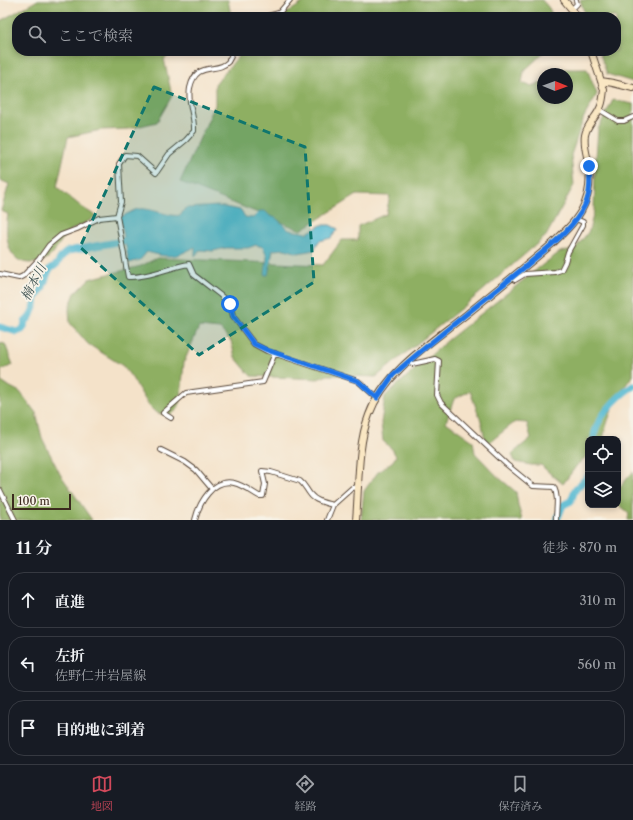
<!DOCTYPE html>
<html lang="ja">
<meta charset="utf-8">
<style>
body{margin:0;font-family:"Libre Caslon Text","Noto Serif JP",serif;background:#242831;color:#f1f3f6}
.controls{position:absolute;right:12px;bottom:12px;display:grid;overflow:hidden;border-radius:8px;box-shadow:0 2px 6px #0003}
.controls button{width:36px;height:36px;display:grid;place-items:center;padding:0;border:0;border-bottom:1px solid #363941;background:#171b24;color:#f1f3f6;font:20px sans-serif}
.compass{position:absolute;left:537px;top:68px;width:36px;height:36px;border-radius:50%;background:#171b24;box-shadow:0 2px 6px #0003;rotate:91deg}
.scale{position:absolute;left:12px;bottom:10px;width:59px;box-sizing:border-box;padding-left:4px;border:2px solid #3b2a1e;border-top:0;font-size:11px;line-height:14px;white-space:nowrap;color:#3b2a1e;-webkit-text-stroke:3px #f7f3e8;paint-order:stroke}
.stop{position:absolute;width:12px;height:12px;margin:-9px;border:3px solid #1a73e8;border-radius:50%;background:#fff}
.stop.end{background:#1a73e8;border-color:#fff;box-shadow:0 1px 4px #0008}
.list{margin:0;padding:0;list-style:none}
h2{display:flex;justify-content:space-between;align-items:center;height:52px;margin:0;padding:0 16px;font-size:17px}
h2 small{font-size:13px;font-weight:400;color:#9ea1a6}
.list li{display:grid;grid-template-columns:26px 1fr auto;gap:12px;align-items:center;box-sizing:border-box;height:56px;margin:0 8px 8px;padding:0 8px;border:1px solid #363941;border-radius:16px}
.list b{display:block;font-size:15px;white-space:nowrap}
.list p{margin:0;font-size:13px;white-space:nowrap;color:#9ea1a6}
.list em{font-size:13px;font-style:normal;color:#9ea1a6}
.icon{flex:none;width:22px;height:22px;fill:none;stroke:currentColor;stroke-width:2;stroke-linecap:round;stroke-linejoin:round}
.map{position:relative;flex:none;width:633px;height:520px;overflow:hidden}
.search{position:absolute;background:#171b24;box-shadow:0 2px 6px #0003;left:12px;right:12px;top:12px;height:44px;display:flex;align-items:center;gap:10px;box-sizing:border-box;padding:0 14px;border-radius:16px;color:#9ea1a6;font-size:15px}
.sheet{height:244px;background:#171b24}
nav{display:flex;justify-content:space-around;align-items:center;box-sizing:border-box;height:56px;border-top:1px solid #363941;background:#171b24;font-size:11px;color:#9ea1a6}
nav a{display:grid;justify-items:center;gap:2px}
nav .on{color:#d1495b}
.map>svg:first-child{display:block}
.forest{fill:#8eaf62;stroke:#646c40}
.water{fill:#54b9d2;stroke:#487278}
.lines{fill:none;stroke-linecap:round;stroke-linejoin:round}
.river{stroke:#54b9d2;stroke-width:7}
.street-casing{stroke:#574638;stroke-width:6}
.secondary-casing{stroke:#574638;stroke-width:8}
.street{stroke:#fff;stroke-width:4}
.secondary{stroke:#fae7c3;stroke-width:6}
.route{stroke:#1a73e8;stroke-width:5}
.marked{fill:#0f766e;fill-opacity:0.2;stroke:#0f766e;stroke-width:3;stroke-dasharray:8 5;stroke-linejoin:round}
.labels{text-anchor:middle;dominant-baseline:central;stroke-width:3.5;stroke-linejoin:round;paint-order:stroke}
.water-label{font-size:13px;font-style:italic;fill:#425554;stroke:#f7f3e8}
</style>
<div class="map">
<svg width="633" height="520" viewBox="0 0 633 520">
<rect width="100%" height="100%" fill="#f7f3e8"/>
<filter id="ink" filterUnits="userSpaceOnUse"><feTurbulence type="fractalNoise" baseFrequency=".025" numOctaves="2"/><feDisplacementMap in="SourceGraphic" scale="8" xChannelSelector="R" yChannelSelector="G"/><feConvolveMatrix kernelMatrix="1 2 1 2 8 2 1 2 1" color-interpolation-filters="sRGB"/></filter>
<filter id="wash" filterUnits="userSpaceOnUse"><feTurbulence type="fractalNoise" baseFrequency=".012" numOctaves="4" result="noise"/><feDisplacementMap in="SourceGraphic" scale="16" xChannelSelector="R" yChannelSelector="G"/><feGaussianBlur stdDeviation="0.9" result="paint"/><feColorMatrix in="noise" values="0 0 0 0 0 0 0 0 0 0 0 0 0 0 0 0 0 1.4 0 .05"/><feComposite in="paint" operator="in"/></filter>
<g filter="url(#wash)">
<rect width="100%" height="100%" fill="#f4e2c9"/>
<!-- forest -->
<path class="forest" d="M38 0H228L231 16 228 17H17V51H176L164 59 172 96 157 122 128 129 101 130 68 137 57 187 83 208 96 216C88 223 79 225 70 231 61 237 57 251 49 257 44 261 37 263 32 263 5 264 5 233 8 214L1 211 9 184 0 180V21Z
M304 0H542L549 8 553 17H281L304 2Z
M580 0H633V82L607 74 599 51H616V17H586Z
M243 51H545L524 71 522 83 530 86 543 83V98H567V74H555L561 69H587L597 94 584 117 571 155 574 185 546 236 480 293 376 377 328 375 318 379 251 376 235 357 231 341 220 329 199 327 184 362 181 396 177 410 171 414H161L155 412 149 406 132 378 123 366 88 344 70 323 69 309 75 293 89 279 141 266 157 258 323 265 342 240H358V226L386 214 390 196 357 195 301 230 180 182 215 105V84Z
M613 100 633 104V376C617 394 608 416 603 439H588V455L577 465 563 484 546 470 541 465H531L515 462 512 454 531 438 527 423 515 422 486 445 482 424 470 391 454 399 446 422 473 441 475 453 497 476 516 492 518 505 522 520H361L364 491 378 472 393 461 396 456 392 449 383 441 381 423 385 396 448 340 545 263 560 252 575 249 589 231 594 211 595 171 598 129Z
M0 343 5 344 13 365 1 370V382L20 392 36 413 42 438 60 474 92 520H0Z
M633 472V520H628L629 513 618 504V489Z"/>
<!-- water -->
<path class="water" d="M218 206 241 210 245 217 253 218 260 211H265L270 216 276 218 289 230 307 233 321 225H330L338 229 331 238 319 241 314 250 298 253 285 249 273 250 268 275H265L267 257 263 247 256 245 248 248H226L213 251 200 250 195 256V247C174 258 170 258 147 252L140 260 129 263 120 217C126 215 133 210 138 209 151 207 170 218 181 215L185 208Z"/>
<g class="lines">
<!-- river -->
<path class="river" d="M0 327 17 332 22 330 24 327 25 322 30 317 35 305 36 297 42 289 49 270 57 264 62 256 68 251 134 239
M594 439C594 419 618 396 633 386
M557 520 563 505 571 501 575 490 588 476"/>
</g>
</g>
<g filter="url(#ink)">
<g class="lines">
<!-- street casing -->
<g class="street-casing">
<path id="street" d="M572 9 577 4 576 0
M264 17 279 13 290 0
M233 51C232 54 230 59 228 62 217 74 196 60 190 88 187 103 195 116 194 131L186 140 169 154 156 173 137 156 125 155 119 164 121 202 117 216 128 277C148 278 170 267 189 264L194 275 198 278 220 295 230 304 233 316 254 344 267 351 358 381 377 398
M600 110 618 121H624L633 117
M0 274 19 278 23 276 39 259 49 245 61 235 77 229 99 218 117 216
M512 278 515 280 525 274 555 272 561 270 565 262 568 252 583 225V222L576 219
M408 362 412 364 435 359 439 361 437 395 441 403 506 464 533 486 554 487C559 498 556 508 556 520
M171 418 163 413 186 393 263 382 275 353
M161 450 185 462 196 470 212 489
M0 490 15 520
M195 520C199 503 213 478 234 483 243 485 252 492 259 496H263L265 484 262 471 271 472 300 481C305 485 306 489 310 494 315 501 325 503 333 505
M327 520 333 505 352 488 359 487"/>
</g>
<!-- secondary casing -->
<g class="secondary-casing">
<path id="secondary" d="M564 0 578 17
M601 81 613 83 633 88
M356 520C359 487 357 446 369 415 385 371 432 342 467 314 495 291 524 268 552 244 576 221 593 205 589 168 588 157 583 146 585 135 587 124 596 118 600 108 603 103 603 96 604 90L591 51"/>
</g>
<!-- street -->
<use href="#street" class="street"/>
<!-- secondary -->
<use href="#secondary" class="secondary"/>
</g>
</g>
<g class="lines" filter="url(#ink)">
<!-- route -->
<path class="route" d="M230 304 233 316 254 344 267 350 358 381 377 398 393 375 408 362C447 329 487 298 526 266 547 248 573 230 585 205 591 192 590 180 589 166"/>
</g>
<!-- marked area -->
<path class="marked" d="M154 87 305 147 314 282 199 355 80 247Z"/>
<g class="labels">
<!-- water labels -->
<g class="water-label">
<text transform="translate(33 282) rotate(-63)">楠本川</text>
</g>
</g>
</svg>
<div class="controls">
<button><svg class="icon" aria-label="locate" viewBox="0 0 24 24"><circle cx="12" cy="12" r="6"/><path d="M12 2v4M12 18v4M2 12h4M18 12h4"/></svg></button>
<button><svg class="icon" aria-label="layers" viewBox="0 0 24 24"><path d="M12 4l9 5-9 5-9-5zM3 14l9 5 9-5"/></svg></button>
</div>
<svg class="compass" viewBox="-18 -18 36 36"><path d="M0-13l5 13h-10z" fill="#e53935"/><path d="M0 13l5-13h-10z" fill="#9ea1a6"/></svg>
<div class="scale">100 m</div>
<div class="stop" style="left:230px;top:304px"></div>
<div class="stop end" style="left:589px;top:166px"></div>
<div class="search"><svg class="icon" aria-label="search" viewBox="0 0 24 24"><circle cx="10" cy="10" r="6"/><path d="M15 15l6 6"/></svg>ここで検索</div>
</div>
<section class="sheet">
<h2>11 分<small>徒歩 · 870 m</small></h2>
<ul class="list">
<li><svg class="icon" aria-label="ahead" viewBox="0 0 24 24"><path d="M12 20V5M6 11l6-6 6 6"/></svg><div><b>直進</b></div><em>310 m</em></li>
<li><svg class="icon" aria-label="left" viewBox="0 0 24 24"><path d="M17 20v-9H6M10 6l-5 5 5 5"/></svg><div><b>左折</b><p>佐野仁井岩屋線</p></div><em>560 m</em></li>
<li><svg class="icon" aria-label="arrive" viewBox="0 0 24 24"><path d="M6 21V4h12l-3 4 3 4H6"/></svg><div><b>目的地に到着</b></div></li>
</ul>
</section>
<nav>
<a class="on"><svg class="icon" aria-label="map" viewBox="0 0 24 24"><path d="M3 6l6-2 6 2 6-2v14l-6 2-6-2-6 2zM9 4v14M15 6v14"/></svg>地図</a>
<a><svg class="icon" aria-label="directions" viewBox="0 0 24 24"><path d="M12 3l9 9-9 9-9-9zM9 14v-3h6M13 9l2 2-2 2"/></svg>経路</a>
<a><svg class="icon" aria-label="saved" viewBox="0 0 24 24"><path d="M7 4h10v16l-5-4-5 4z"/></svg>保存済み</a>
</nav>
